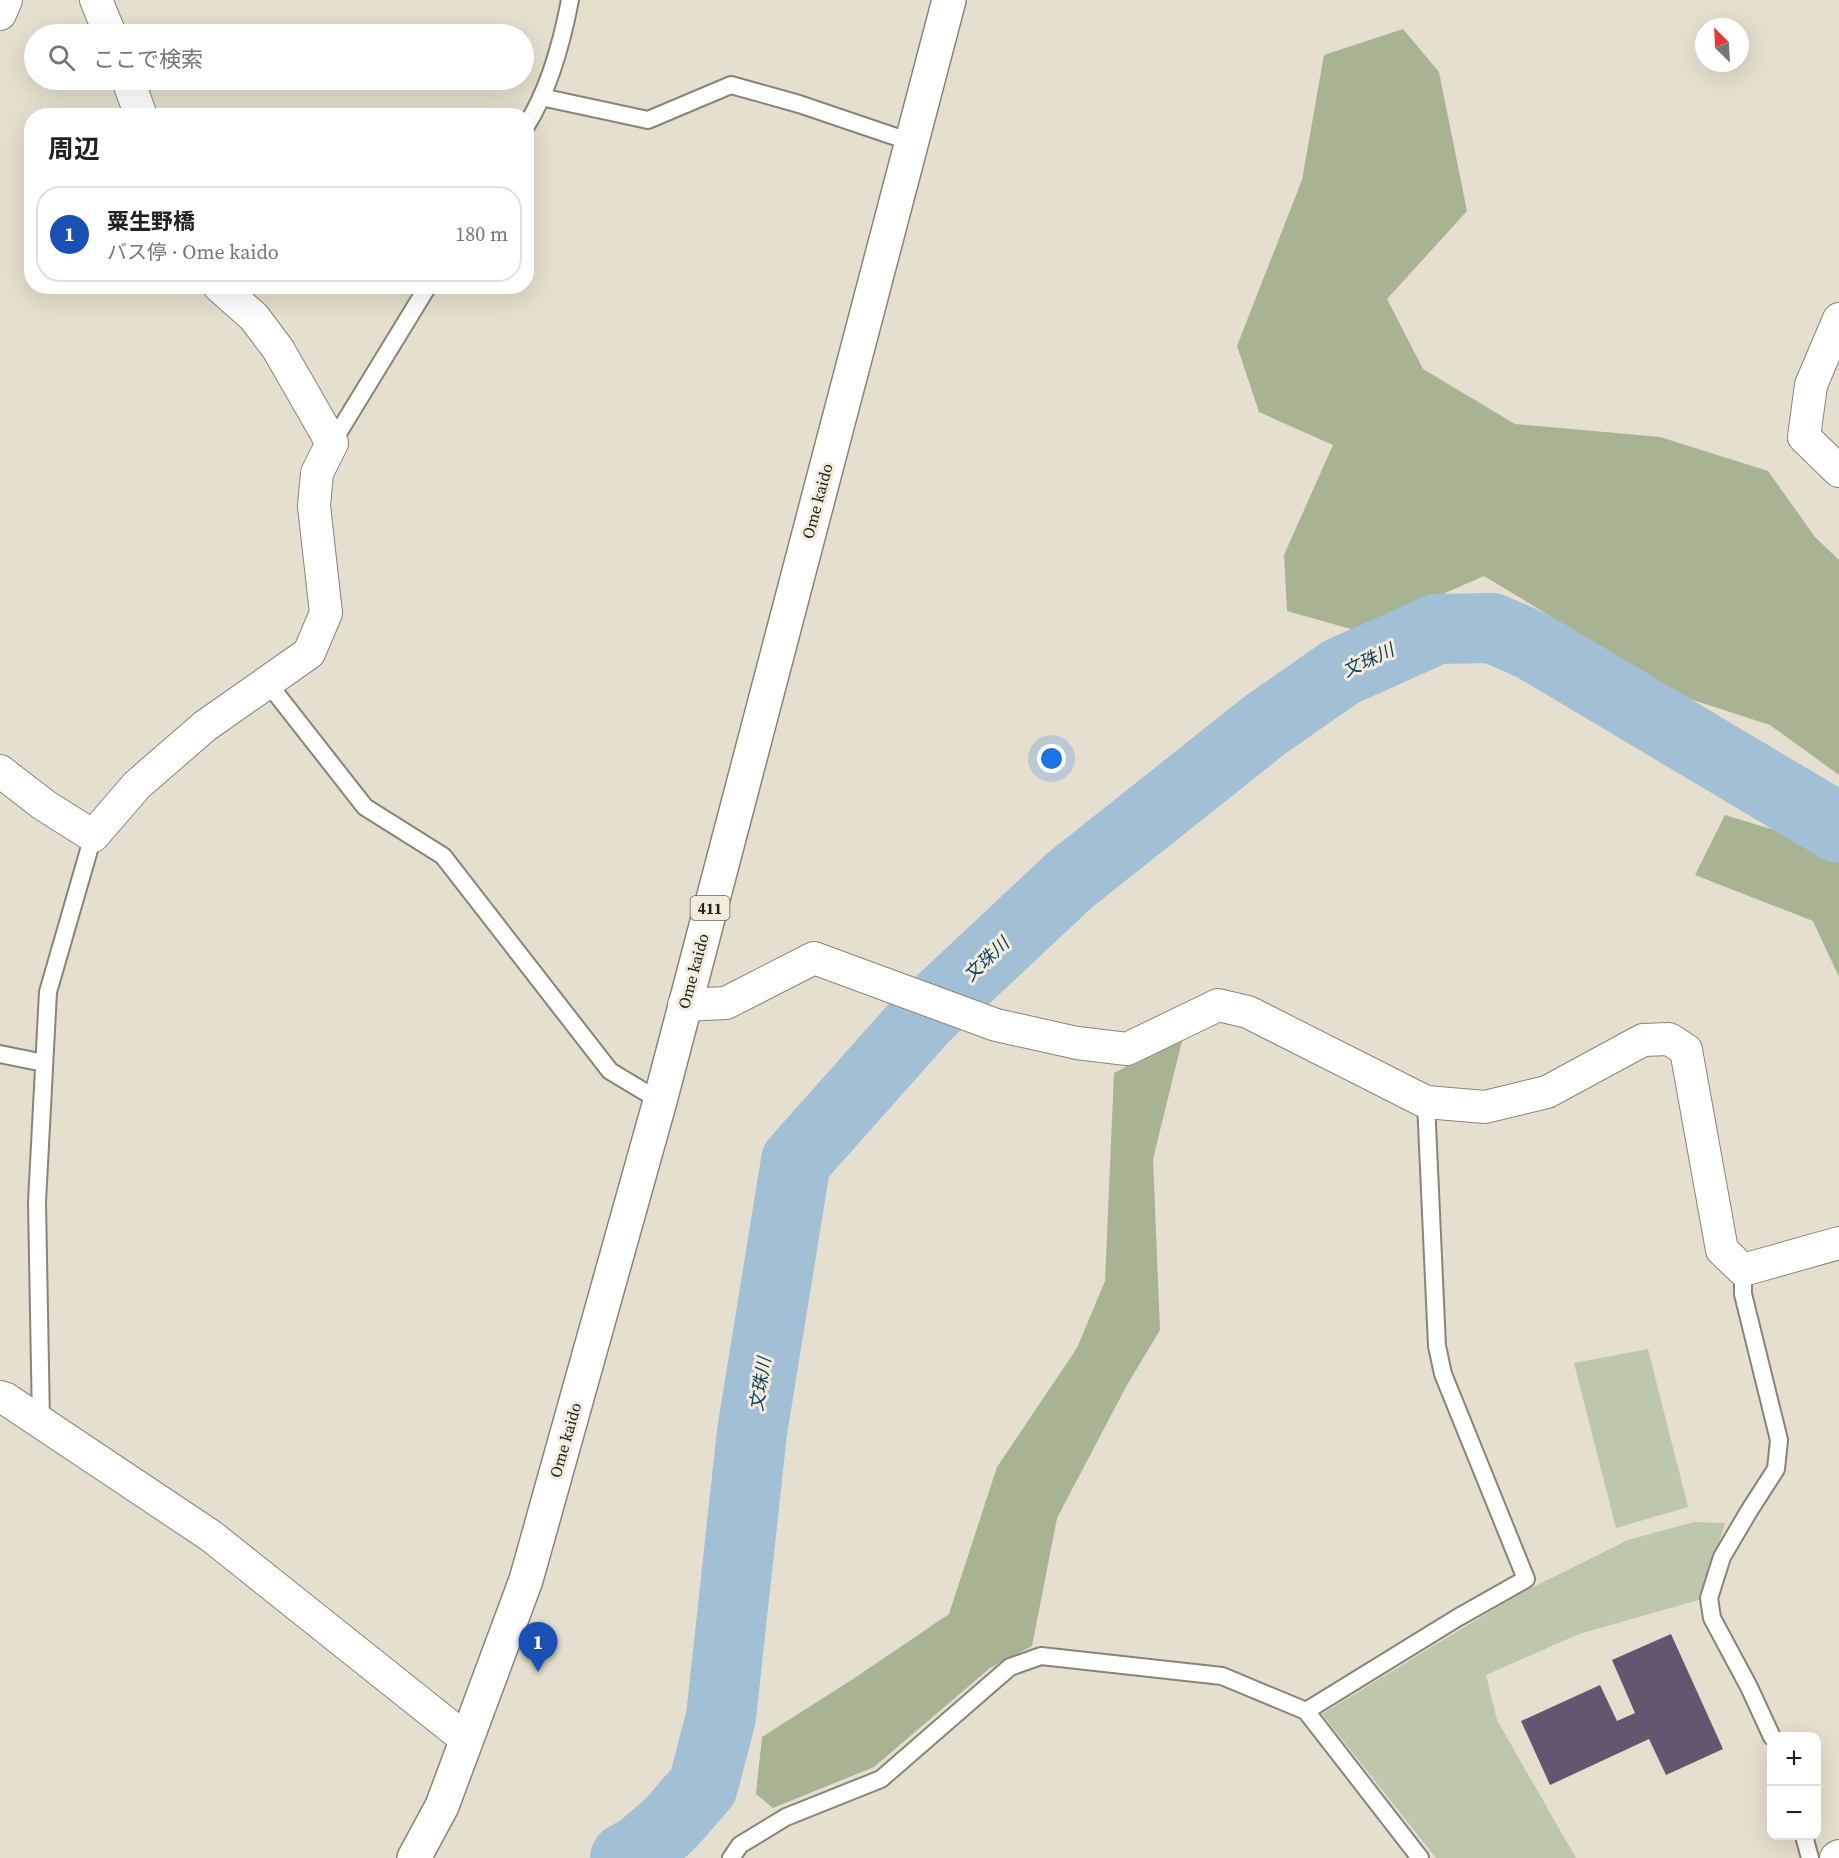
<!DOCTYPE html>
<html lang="ja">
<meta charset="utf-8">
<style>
body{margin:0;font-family:"Source Serif 4","Noto Sans JP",serif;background:#f2f2f2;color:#222}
.controls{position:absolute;right:18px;bottom:18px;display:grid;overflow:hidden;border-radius:12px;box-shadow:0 6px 24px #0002}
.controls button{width:54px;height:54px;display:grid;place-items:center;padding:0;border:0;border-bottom:2px solid #e0e0e0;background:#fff;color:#222;font:30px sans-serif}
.compass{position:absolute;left:1695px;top:18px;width:54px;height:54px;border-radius:50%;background:#fff;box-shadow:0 6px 24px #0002;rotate:336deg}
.you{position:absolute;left:1052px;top:759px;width:21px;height:21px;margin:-15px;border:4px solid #fff;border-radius:50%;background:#1a73e8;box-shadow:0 0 0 9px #1a73e833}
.badge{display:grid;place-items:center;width:39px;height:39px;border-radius:50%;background:#db2777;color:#fff;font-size:20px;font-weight:700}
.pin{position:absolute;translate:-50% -50px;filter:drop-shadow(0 2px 3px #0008)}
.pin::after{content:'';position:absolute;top:32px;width:21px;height:18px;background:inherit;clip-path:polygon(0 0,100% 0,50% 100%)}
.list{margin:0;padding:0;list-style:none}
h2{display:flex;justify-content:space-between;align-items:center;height:78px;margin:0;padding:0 24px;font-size:26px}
h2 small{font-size:20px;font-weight:400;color:#767676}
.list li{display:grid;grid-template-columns:39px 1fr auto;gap:18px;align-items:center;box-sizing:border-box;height:96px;margin:0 12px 12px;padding:0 12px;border:2px solid #e0e0e0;border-radius:24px}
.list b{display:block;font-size:22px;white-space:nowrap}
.list p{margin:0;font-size:20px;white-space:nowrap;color:#767676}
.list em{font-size:20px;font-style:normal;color:#767676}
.icon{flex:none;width:33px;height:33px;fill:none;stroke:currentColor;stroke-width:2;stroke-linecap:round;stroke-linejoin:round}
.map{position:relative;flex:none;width:1839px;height:1858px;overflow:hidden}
.search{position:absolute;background:#fff;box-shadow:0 6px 24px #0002;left:24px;top:24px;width:510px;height:66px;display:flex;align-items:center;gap:15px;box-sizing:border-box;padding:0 21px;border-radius:33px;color:#767676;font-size:22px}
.panel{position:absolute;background:#fff;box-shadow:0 6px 24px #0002;left:24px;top:108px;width:510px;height:186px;border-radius:24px}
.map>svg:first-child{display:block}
.green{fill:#bdc7ac}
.forest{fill:#a8b393}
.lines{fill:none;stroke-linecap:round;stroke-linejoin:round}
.river{stroke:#a1bfd5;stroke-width:70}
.building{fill:#66556e}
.service-casing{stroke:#898575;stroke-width:20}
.minor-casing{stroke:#898575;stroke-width:34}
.trunk-casing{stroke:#898575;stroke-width:36}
.service{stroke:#fff;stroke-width:16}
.minor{stroke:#fff;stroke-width:32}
.trunk{stroke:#fff;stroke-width:33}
.labels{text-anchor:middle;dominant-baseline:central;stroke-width:6;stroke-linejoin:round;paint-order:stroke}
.shield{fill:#f1ecdb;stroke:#615e55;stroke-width:1.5}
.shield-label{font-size:15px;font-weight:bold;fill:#23211b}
.street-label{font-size:16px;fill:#23211b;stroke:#f1ecdb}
.water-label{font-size:18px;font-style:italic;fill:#0b4160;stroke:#f1ecdb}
</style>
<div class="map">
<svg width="1839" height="1858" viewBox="0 0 1839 1858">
<rect width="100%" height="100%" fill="#e4dfce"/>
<!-- green -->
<path class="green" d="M1648 1349 1688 1507 1616 1528 1574 1363Z
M1694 1522 1725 1523 1702 1599 1579 1634 1486 1675 1497 1720 1576 1858H1436L1322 1714 1517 1595 1628 1540Z"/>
<!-- forest -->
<path class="forest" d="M1403 29 1439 72 1467 211 1387 299 1423 369 1515 424 1660 437 1768 471 1815 537 1839 560V775L1770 725 1659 689 1547 614 1484 576 1358 631 1287 611 1284 555 1333 445 1259 412 1237 346 1302 180 1324 55Z
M1725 815 1807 840 1839 856V977L1813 921 1695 875Z
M1183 1037 1153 1159 1160 1330 1127 1385 1057 1518 1032 1646 990 1668 874 1767 773 1808 756 1794 762 1737 853 1679 949 1614 997 1467 1077 1348 1105 1281 1114 1073Z"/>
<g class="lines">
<!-- river -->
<path class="river" d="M625 1858 641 1849 670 1824 703 1786 721 1717 752 1432 796 1161 924 1017 1070 880 1265 725 1341 672 1437 629 1492 628 1533 646 1839 828"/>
</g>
<!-- building -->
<path class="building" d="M1671 1634 1723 1749 1666 1775 1649 1739 1550 1785 1521 1721 1600 1685 1617 1721 1635 1713 1612 1660Z"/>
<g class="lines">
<!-- service casing -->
<g class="service-casing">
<path id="service" d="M541 97 648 120 731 85 799 104 911 142
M526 126C549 90 562 42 570 0
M332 443 428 286
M267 682 365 807 443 856 610 1071 660 1101
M0 1054 44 1063
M1743 1270V1294L1779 1440 1776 1469 1749 1511 1722 1557 1709 1598 1712 1618 1749 1687 1772 1737
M41 1422 37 1202 48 992 93 836
M1306 1711 1457 1618 1526 1579 1443 1374 1437 1346 1426 1102
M1804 1836 1810 1858
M731 1858 740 1845 786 1817 881 1779 1010 1667 1041 1656 1222 1676 1306 1711 1420 1858"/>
</g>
<!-- minor casing -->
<g class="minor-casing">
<path id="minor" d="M96 0 110 34
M0 14 6 0
M128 80 141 116
M1839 319 1811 385 1804 437 1839 471
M0 771 44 805 93 836 137 785 205 726 309 653 326 613 314 506 317 473 332 443 278 349 254 317 219 286
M684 1005 726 1003 814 958 996 1025 1077 1043 1127 1049 1218 1005 1248 1012 1426 1102 1485 1107 1547 1092 1643 1040 1669 1039 1686 1050 1722 1250 1743 1270 1839 1243
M0 1397 6 1399 211 1536 467 1740
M1836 1858 1839 1856"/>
</g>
<!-- trunk casing -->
<g class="trunk-casing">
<path id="trunk" d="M414 1858 442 1806 526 1580 660 1101 949 0"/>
</g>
<!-- service -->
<use href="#service" class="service"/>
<!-- minor -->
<use href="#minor" class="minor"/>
<!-- trunk -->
<use href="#trunk" class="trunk"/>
</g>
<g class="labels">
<!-- shield labels -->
<rect class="shield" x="690.5" y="896" width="39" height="24" rx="4.5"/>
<g class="shield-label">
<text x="710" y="908">411</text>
</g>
<!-- street labels -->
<g class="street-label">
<text transform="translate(817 501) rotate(-75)">Ome kaido</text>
<text transform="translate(693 971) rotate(-75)">Ome kaido</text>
<text transform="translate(565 1440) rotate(-74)">Ome kaido</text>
</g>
<!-- water labels -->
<g class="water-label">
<text transform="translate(1368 660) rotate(-25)">文珠川</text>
<text transform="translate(986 959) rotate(-43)">文珠川</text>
<text transform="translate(760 1384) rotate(-81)">文珠川</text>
</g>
</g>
</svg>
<div class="controls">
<button>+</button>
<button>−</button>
</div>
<svg class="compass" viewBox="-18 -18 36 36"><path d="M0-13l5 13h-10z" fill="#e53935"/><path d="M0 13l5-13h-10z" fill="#767676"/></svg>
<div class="you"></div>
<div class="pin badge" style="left:538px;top:1672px;background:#1a4fb4">1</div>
<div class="search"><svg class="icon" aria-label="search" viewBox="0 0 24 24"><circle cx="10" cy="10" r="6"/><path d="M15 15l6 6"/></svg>ここで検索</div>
<section class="panel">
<h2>周辺<small></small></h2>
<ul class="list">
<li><span class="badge" style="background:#1a4fb4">1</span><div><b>粟生野橋</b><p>バス停 · Ome kaido</p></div><em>180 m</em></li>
</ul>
</section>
</div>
